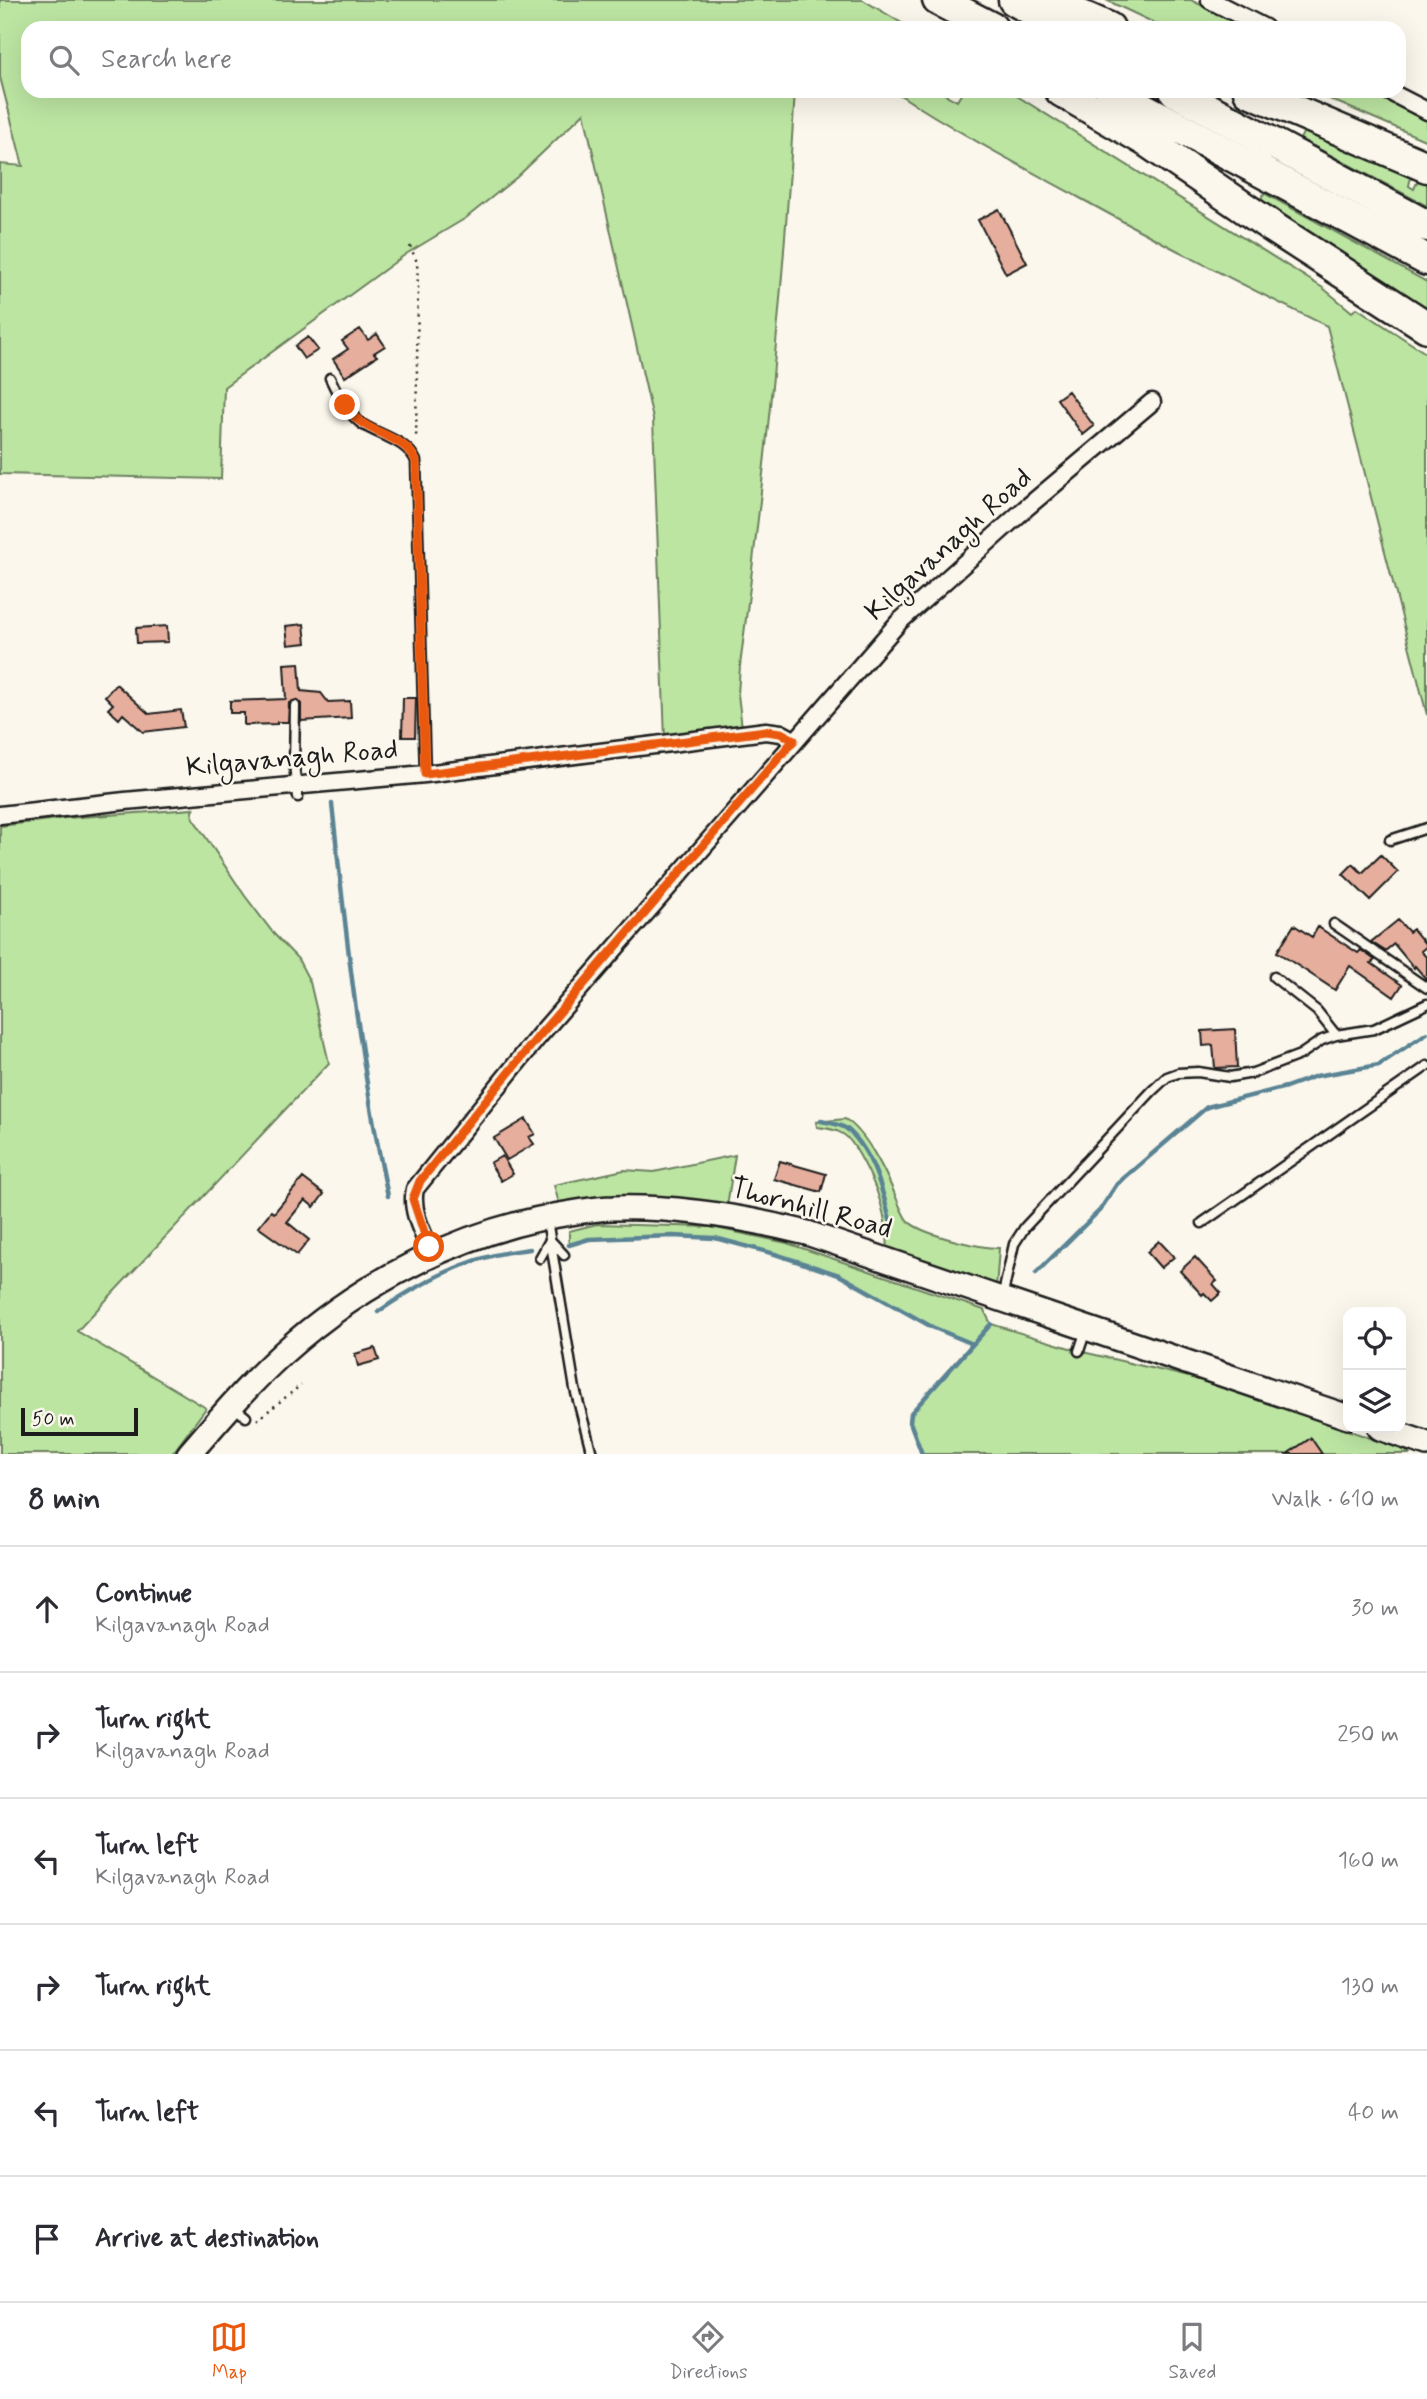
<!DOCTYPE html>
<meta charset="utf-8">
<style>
body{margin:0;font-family:Mynerve,sans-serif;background:#f7f7f7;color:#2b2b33}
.controls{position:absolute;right:21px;bottom:21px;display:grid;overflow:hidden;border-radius:14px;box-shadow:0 7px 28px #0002}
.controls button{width:63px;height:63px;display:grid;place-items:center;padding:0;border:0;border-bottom:2px solid #e1e1e2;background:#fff;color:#2b2b33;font:35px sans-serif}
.scale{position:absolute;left:21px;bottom:18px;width:117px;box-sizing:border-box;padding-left:7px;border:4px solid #1c1c1c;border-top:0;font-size:19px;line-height:24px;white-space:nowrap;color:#1c1c1c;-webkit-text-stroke:5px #fbf7ec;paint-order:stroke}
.stop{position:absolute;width:21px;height:21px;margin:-16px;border:5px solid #ea580c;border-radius:50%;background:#fff}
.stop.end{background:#ea580c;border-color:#fff;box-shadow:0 2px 7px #0008}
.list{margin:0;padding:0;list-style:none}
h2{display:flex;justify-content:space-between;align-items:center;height:91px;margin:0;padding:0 28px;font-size:30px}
h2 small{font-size:23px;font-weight:400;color:#7c7c81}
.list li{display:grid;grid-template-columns:46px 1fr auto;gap:21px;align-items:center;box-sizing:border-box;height:126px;padding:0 28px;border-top:2px solid #e1e1e2}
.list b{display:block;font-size:26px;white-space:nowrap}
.list p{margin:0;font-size:23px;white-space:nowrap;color:#7c7c81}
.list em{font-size:23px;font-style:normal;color:#7c7c81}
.icon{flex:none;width:38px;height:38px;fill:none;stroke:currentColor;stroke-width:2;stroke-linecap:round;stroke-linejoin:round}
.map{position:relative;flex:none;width:1427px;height:1454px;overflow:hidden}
.search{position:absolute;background:#fff;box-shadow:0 7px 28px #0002;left:21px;right:21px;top:21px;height:77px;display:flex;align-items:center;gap:18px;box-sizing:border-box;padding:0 24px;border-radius:21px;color:#7c7c81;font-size:26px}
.sheet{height:847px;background:#fff}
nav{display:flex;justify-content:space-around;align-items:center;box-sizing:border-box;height:98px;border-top:2px solid #e1e1e2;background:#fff;font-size:19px;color:#7c7c81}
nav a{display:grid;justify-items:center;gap:4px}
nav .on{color:#ea580c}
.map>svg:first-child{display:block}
.green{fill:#bce5a2;stroke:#6c805f;stroke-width:2}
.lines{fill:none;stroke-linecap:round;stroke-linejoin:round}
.stream{stroke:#5a8394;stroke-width:4.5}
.building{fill:#e6ae9d;stroke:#1c1c1c;stroke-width:2}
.lane-casing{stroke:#1c1c1c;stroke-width:13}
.street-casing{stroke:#1c1c1c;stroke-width:21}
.secondary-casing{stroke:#1c1c1c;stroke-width:28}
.highway-casing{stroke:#1c1c1c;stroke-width:35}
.path{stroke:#1c1c1c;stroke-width:2.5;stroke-dasharray:2 5;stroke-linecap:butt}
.lane{stroke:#fbf7ec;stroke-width:8}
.street{stroke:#fbf7ec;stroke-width:16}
.secondary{stroke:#fbf7ec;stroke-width:23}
.highway{stroke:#fbf7ec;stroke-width:30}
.route{stroke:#ea580c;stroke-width:9}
.labels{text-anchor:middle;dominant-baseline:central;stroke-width:5;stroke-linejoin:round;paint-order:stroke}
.street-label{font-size:28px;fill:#1c1c1c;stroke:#fbf7ec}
</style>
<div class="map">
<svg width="1427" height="1454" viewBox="0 0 1427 1454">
<rect width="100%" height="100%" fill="#fbf7ec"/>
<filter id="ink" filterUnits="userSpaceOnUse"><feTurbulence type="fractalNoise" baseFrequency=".0143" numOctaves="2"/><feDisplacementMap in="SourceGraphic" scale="14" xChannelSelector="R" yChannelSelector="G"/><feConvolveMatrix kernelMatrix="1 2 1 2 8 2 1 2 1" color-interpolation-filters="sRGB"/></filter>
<g filter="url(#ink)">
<!-- green -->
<path class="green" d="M0 0H863L910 28H28V91H795C784 283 765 475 740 666L738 694 742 728 665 739 653 419 584 113 517 177 466 218 406 254 224 387 221 479 0 474V164L23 166 0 77Z
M1106 0H1191L1247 28H1165Z
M894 91H939L957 101 963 91H1009L1323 288 1352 312 1357 308 1427 354V715L1327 326C1243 286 1160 242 1078 197 1015 163 953 130 894 91Z
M1311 91H1371L1427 120V141Z
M1305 129 1411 176 1409 186 1414 189 1418 180 1427 183V206L1300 139Z
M1264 193 1427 282V314L1258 204Z
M194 809 192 812 193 818 245 896 274 934 298 959 310 982 329 1063 77 1331 206 1408 172 1454H0V826L66 818Z
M845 1119C865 1131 884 1169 893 1190 897 1199 901 1212 907 1220 919 1234 979 1248 999 1248L996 1289 888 1251C887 1215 878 1188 860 1156 856 1149 851 1139 843 1134 835 1129 826 1128 817 1127L816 1122Z
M735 1155 727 1206 698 1200 626 1198 560 1207 554 1185 624 1170 654 1172Z
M597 1224 711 1227 787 1243 984 1310 991 1324 1083 1352 1206 1381 1405 1450 1409 1454H922L910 1422 911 1413 972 1343 932 1327 839 1275 775 1254 715 1238 673 1236 589 1239 569 1245V1231Z"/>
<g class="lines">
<!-- stream -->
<path class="stream" d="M332 804C346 935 360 1066 388 1196
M821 1121C830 1123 840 1124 847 1129 874 1152 884 1196 892 1228
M569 1245 589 1239 673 1236 715 1238 775 1254 839 1275 932 1327 973 1344
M1036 1273 1100 1210 1117 1184 1207 1107 1286 1087 1316 1076 1379 1065 1427 1033
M378 1312C411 1289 452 1266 491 1256 504 1252 517 1251 530 1249
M922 1454 910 1422 911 1413 991 1324"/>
</g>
<!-- building -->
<path class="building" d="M999 209 1027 263 1006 274 978 220Z
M360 329 368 340 377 334 385 346 374 353 377 356 345 377 333 359 348 349 342 341Z
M308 337 318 350 304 359 295 346Z
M1068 391 1094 426 1083 435 1057 399Z
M304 624 306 643 288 645 286 626Z
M167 626 168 642 137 643 136 628Z
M299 663 301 691 321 693 328 702 350 701 351 718 301 721V703L296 700 289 703 288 722H277V724L244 725V713H230V701L286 699 284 664Z
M116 684 149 714 181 710 184 727 143 732 123 714 119 719 108 709 113 704 105 696Z
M403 698H416L415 737H402Z
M1381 855 1398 872 1370 900 1343 874 1353 864 1362 873Z
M1398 920 1409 932 1413 929 1427 946 1421 951 1427 958V980L1415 966 1414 968 1394 944 1385 951 1371 942Z
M1294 925 1312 937 1318 927 1358 953 1361 950 1375 960 1371 963 1402 985 1394 997 1350 966 1335 990 1277 952Z
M1235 1029 1237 1067 1215 1068 1213 1045 1203 1046 1202 1031Z
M526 1119 535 1134 529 1137 534 1144 507 1160 494 1138Z
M502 1156 513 1174 501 1181 490 1163Z
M780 1161 826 1174 821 1192 774 1179Z
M303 1178 324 1194 314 1207 305 1200 287 1222 309 1240 297 1255 258 1227 271 1211 274 1213Z
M1159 1241 1174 1257 1161 1268 1147 1252Z
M1195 1257 1217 1281 1213 1284 1221 1293 1212 1301 1204 1293 1202 1295 1180 1271Z
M375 1348 379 1360 358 1366 355 1354Z
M1311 1438 1322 1454H1287Z"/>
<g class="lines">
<!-- lane casing -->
<g class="lane-casing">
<path id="lane" d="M330 378C338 395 347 413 362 424 380 436 407 440 416 461L425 774
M295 706 294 765 298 797
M1390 840 1427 828
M1334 924 1427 988
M1274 977 1317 1011 1336 1035 1374 1029 1427 1004
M547 1220 575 1389 592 1454
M1202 1223 1427 1066
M540 1258 550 1240 564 1255
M1002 1298 1014 1244 1025 1227 1152 1091 1167 1077 1178 1073 1198 1072 1230 1077 1253 1073 1300 1055 1322 1040 1336 1035
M1079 1351 1086 1330
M234 1407 246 1417"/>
</g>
<!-- street casing -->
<g class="street-casing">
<path id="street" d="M1210 0 1265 28
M1388 91 1427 111
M0 815 125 801 425 774 766 731 781 733 794 740
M432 1254C423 1234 410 1210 415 1189L538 1037 899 622 1026 508 1152 402"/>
</g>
<!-- secondary casing -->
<g class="secondary-casing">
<path id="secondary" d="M1380 1428 1427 1444
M189 1454C219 1419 249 1384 283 1353 363 1281 464 1229 571 1213 584 1211 599 1208 613 1208 679 1206 743 1217 807 1233L1348 1417"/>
</g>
<!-- highway casing -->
<g class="highway-casing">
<path id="highway" d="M938 0 992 28
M1014 0 1060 26
M1045 0 1109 28
M1061 91 1148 142 1274 228 1427 327
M1111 91 1427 260
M1175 91 1427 226
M1249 91 1427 167"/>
</g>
<!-- path -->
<path class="path" d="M410 246 417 262 418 288 416 440
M257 1420 301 1385"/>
<!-- lane -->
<use href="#lane" class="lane"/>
<!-- street -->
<use href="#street" class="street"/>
<!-- secondary -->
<use href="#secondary" class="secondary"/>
<!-- highway -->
<use href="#highway" class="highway"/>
</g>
</g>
<g class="lines" filter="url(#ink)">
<!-- route -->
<path class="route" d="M345 405C350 412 354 418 361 422 378 435 407 439 416 461L425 774 766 731 781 733 794 740 538 1037 420 1181 413 1199 429 1247"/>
</g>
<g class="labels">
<!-- street labels -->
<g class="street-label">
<text transform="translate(949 545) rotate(-42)">Kilgavanagh Road</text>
<text transform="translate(292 759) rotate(-5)">Kilgavanagh Road</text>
<text transform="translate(811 1209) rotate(15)">Thornhill Road</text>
</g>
</g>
</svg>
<div class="controls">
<button><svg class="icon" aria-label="locate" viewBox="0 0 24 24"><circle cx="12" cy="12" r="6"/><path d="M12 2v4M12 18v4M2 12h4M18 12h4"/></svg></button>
<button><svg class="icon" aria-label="layers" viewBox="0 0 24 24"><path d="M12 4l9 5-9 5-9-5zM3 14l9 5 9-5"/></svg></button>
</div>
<div class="scale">50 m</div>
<div class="stop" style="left:429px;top:1247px"></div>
<div class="stop end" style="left:345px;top:405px"></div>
<div class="search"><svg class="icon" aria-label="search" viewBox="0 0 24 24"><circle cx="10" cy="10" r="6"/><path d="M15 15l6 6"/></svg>Search here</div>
</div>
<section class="sheet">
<h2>8 min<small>Walk · 610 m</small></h2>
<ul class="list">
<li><svg class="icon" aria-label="ahead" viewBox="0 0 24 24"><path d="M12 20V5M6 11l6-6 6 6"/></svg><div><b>Continue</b><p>Kilgavanagh Road</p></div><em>30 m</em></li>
<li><svg class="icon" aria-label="right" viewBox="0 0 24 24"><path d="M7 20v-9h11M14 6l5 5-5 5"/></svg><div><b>Turn right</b><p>Kilgavanagh Road</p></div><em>250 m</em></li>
<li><svg class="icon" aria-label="left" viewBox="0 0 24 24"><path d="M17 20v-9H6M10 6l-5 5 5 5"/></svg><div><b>Turn left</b><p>Kilgavanagh Road</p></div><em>160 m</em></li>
<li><svg class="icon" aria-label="right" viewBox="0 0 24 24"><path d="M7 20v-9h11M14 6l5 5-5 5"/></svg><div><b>Turn right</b></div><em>130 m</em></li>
<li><svg class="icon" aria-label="left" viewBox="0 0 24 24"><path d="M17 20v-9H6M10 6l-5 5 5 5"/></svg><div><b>Turn left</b></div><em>40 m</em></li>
<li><svg class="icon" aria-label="arrive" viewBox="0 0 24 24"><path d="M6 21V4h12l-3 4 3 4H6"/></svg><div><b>Arrive at destination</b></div></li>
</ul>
</section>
<nav>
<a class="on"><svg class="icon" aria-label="map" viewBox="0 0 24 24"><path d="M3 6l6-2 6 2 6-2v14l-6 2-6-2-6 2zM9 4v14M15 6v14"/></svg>Map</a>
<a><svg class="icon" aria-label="directions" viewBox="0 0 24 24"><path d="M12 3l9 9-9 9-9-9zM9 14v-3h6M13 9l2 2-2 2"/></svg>Directions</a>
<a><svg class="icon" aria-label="saved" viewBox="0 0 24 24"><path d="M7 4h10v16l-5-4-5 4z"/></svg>Saved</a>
</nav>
